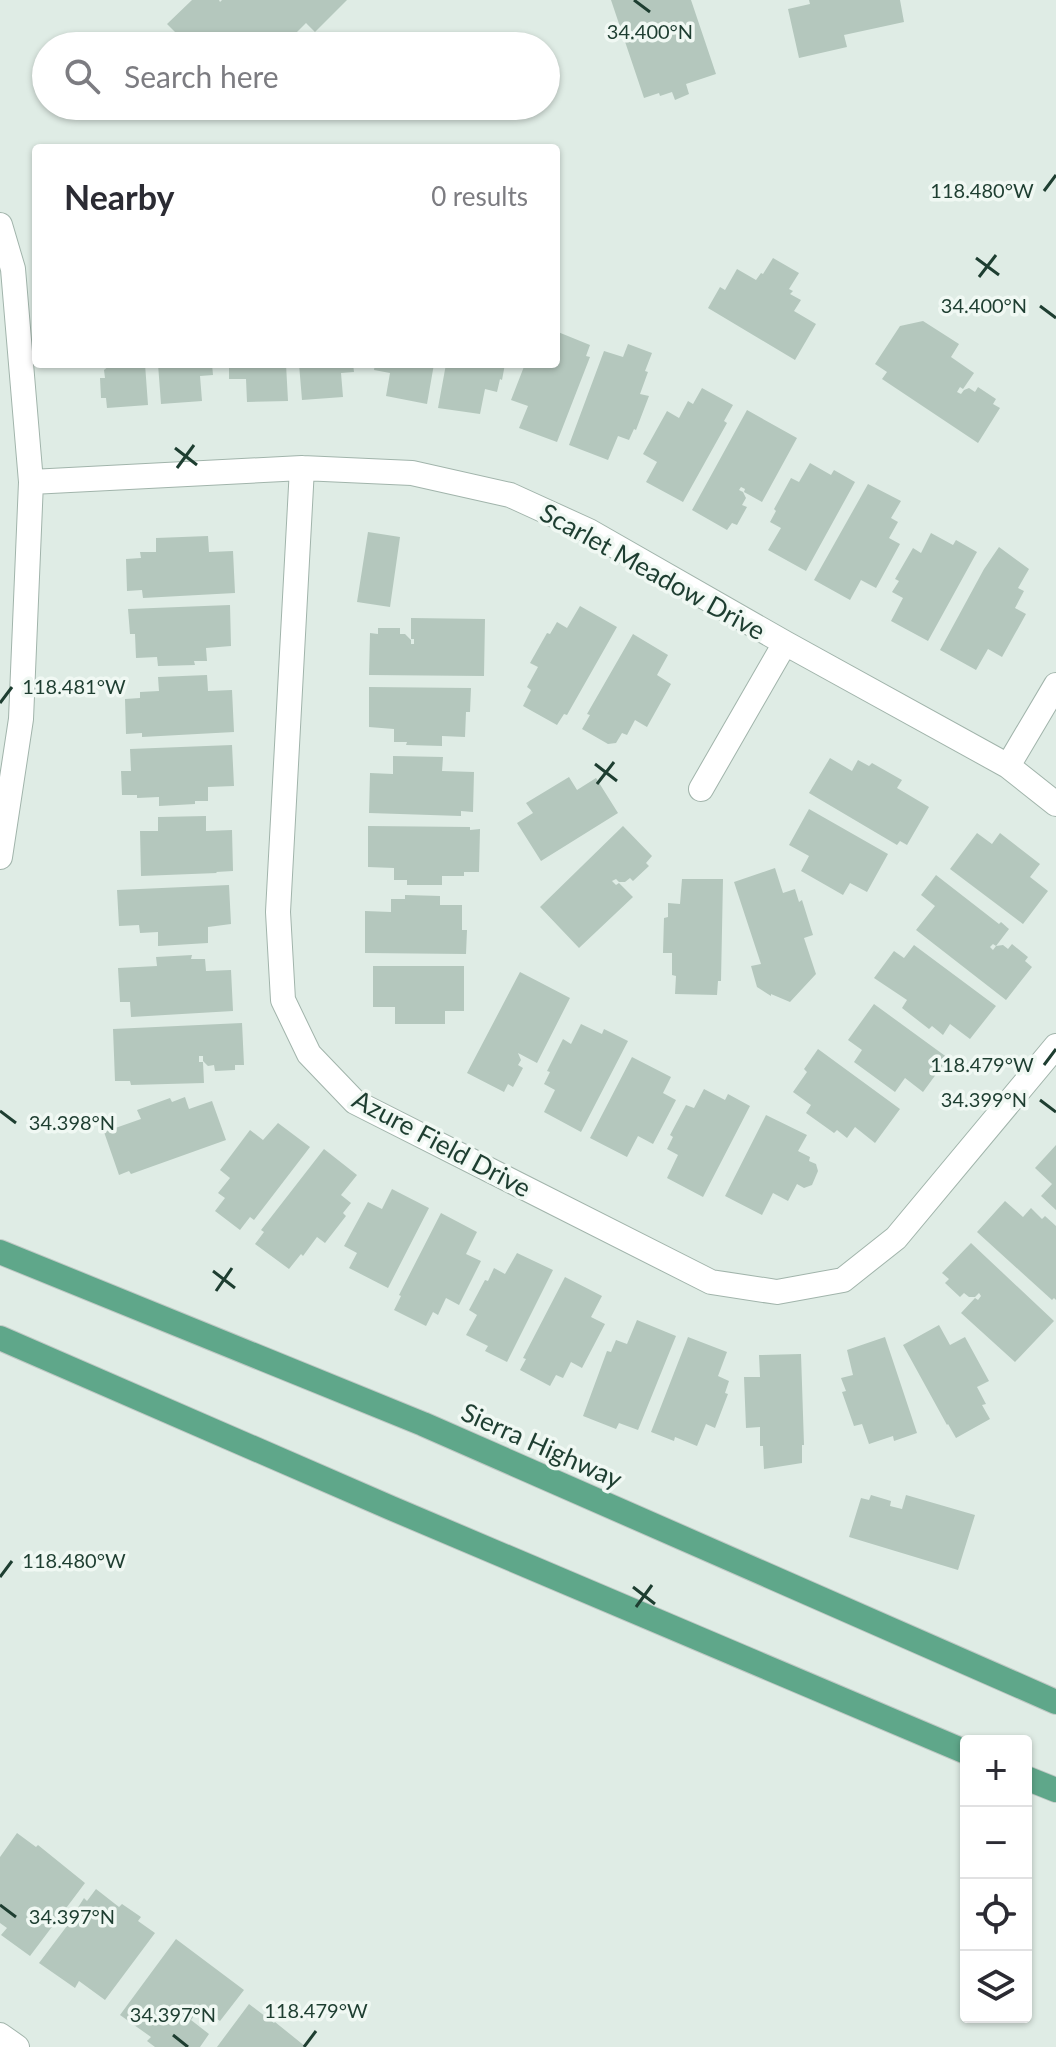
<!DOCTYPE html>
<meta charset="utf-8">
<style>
body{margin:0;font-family:Lato,sans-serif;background:#f7f7f7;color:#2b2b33}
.controls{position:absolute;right:24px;bottom:24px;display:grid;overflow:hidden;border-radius:8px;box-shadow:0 2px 6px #0004}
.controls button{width:72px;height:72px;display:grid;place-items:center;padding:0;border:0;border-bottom:2px solid #e1e1e2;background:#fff;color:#2b2b33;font:40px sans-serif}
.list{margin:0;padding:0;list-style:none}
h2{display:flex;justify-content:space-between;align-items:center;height:104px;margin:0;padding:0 32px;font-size:34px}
h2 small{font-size:26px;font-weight:400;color:#7c7c81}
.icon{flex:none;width:44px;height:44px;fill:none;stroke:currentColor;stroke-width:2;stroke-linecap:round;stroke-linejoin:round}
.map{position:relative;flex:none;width:1056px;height:2047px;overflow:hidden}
.search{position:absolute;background:#fff;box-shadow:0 2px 6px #0004;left:32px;top:32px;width:528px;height:88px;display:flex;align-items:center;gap:20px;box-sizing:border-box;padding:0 28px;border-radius:44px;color:#7c7c81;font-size:30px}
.panel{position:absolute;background:#fff;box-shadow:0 2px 6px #0004;left:32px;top:144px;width:528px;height:224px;border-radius:8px}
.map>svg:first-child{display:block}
.building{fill:#b4c7bd}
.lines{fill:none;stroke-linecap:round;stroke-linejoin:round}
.minor-casing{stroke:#a1b4ab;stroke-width:26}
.major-casing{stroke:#c0c9c5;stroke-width:26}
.minor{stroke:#fff;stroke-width:24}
.major{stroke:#5fa78a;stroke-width:24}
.ticks{fill:none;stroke:#1e3e31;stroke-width:3}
.labels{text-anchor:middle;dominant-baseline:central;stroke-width:7;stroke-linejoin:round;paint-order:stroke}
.street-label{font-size:26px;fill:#1e3e31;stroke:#f0f8f3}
.ticks-label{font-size:20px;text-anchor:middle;fill:#1e3e31;stroke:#f0f8f3;stroke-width:7;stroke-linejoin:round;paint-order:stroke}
</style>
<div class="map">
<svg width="1056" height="2047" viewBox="0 0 1056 2047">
<rect width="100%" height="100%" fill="#dfece5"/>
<!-- building -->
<path class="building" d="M192 0H219L220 2 222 0H347L315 32 306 23 283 46H189L167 24Z
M611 0H691L716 74 686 84 689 94 675 100 672 92 660 96 659 93 644 98Z
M809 0H900L904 22 844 35 847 47 799 58 788 9 810 4Z
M773 258 799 273 789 289 793 291 790 294 801 300 794 311 816 324 795 360 708 308 720 287 725 290 737 269 756 280 761 273 763 274Z
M923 321 959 344 951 357 974 373 963 389 960 387 957 392 961 394 964 390 969 388 975 392 978 387 996 399 993 404 1000 408 978 443 882 379 887 372 875 364 900 326Z
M558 332 590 345 586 356 590 357 557 442 519 428 528 406 511 400 525 364H556V337Z
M628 344 652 353 645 371 648 372 640 394 649 396 636 430 634 429 629 440 618 436 608 460 569 445 604 351 623 357Z
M114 364H145L148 405 107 408 106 398H101L100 378H105L104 370 109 366H114Z
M158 364H212L213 375 200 376 202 401 161 404Z
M229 364H286L288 401 247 402 246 379H229Z
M299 364H353L354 372 341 373 343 397 302 400Z
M375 364H434L427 404 386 396 390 373 374 370Z
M446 364H505L502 380 500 379 497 392 485 389 480 414 438 408Z
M702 388 733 405 724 421 727 423 683 502 646 482 657 462 643 454 667 411 679 418 688 401 693 404Z
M747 410 797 438 762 502 744 492 745 489 741 487 739 490 743 492 746 498 742 505 747 507 737 525 732 523 727 530 692 510Z
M810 463 831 475 834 470 855 482 806 571 768 550 781 528 770 522 776 511 774 509 791 478 799 482Z
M868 484 901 501 891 518 898 522 889 538 900 544 876 588 861 580 850 600 814 580Z
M368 532 400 537 390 607 357 602Z
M931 533 953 545 956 540 977 552 928 641 891 621 903 598 892 592 899 581 895 579 913 548 921 553Z
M208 536 209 552 233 551 235 593 143 598 142 590 127 591 126 559 141 558 140 552H156V538Z
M999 547 1029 569 1018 588 1024 591 1015 608 1026 614 1002 657 988 649 976 670 940 650 984 569Z
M230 605 231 646 206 648 207 661H194L195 665 158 666 157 657 136 658 135 634H130L128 609Z
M580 606 617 627 567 715 564 714 557 725 523 706 531 690 527 687 538 667 530 663 547 633 550 634 557 622 567 628Z
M411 618 485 619 484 676 369 675 370 633 378 634V628H400V634H405L411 640V644H414V639H411Z
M633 634 668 655 657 675 671 684 647 727 635 720 627 735 622 733 616 743 608 744 582 729 590 715 587 714Z
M207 675 208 691 232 690 234 732 142 737V733L126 734 125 699 140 698V692L159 691 158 677Z
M369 687 471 688 470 712H466L465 737 442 736V746L406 745 407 742H394V729L369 727Z
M232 745 234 786 208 787V801H195V804L159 806V797L137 798V795H122L121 771H131L130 749Z
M393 756 443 757 442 771 474 772 473 812 461 811V816L369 813 370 773 393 774Z
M830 758 852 771 858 760 869 766 872 763 902 780 897 788 929 807 907 845 900 841 897 845 809 793Z
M569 777 577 790 596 778 618 813 541 861 517 823 533 813 526 803Z
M809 809 888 854 867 892 850 883 843 895 801 871 809 856 789 845Z
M206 816V831L232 830 233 871 216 872 217 873 141 876 140 831H158V817Z
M368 826 470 827V830L480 829 479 872H464V876H442V885H407V880H394V868L368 867Z
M623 826 652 856 646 863 649 866 633 881 630 878 625 882H619L616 879 612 881 616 885 619 883 633 897 579 948 540 907Z
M977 833 992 844 1000 833 1040 864 1030 877 1048 891 1023 924 950 869Z
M775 868 783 893 795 889 799 902 802 900 813 935 804 938 816 974 790 1002 771 994V996L757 987 751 966 761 964 734 882Z
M936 875 999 924 1001 922 1009 929 996 946 993 944 990 947 993 950 996 946 1003 945 1008 949 1012 944 1028 957 1025 961 1032 967 1006 1000 916 930 935 906 921 895Z
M682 879H723L721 981H718L717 995 675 994 676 976 672 975V953H663L664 918 668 917V903L680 904Z
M229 885 231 924 208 927V943L158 946V932L140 933 139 925 119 926 117 890Z
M405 895 440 896V905H462V930H467L466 954 365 953V911L391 912V899H405Z
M914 945 996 1006 970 1039 950 1024 943 1035 932 1026 929 1029 902 1008 907 1000 874 978 894 951 904 958Z
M192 955 191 959H205L206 971 231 970 233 1011 131 1017 130 1002H120L118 968 157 966 156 957Z
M373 966H464V1011H445V1024H395V1007H373Z
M520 972 570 998 537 1063 518 1053 521 1060 518 1065 523 1068 513 1087 508 1084 504 1092 467 1073Z
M874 1004 948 1058 923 1092 905 1078 895 1092 854 1062 862 1050 848 1040Z
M242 1023 244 1065H235V1070L215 1071 214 1065 208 1066 203 1061V1056H199V1062H203L204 1083 131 1085 130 1081H115L113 1029Z
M581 1024 602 1034 604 1029 628 1041 581 1132 544 1112 555 1090 544 1084 550 1072 547 1071 563 1039 571 1044Z
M818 1049 900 1109 875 1143 855 1127 847 1138 837 1130 834 1133 806 1113 811 1105 793 1092 807 1072 804 1069Z
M632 1057 671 1077 663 1093 676 1100 653 1144 638 1136 627 1157 590 1138Z
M704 1089 725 1100 728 1094 750 1106 703 1197 667 1178 678 1155 667 1149 673 1137 670 1135 686 1105 694 1108Z
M185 1097 189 1109 212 1101 226 1140 131 1174 129 1171 119 1175 104 1132 141 1119 137 1110 170 1098 172 1102Z
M766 1115 807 1135 798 1151 810 1157 809 1161 816 1164 818 1171 812 1185 804 1188 797 1184 788 1201 773 1193 762 1215 725 1196Z
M278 1123 310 1147 254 1220 250 1217 240 1230 215 1211 225 1198 218 1193 230 1178 220 1170 250 1130 263 1140Z
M1056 1145V1210L1041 1196 1052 1184 1035 1168Z
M324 1149 357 1175 341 1195 351 1203 343 1213 346 1216 325 1243 317 1237 303 1256 301 1254 289 1269 255 1244 264 1232 261 1230Z
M392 1189 429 1208 388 1288 349 1268 357 1253 344 1246 368 1202 382 1209Z
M1005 1201 1023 1217 1031 1208 1042 1219 1045 1216 1056 1226V1300L1054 1298 1052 1300 977 1232Z
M441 1213 477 1232 466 1254 481 1261 459 1305 446 1298 438 1315 433 1312 426 1326 394 1310 401 1296 399 1295Z
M971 1243 1054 1321 1015 1362 961 1313 975 1298 978 1300 981 1296 979 1293 975 1297H969L964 1293 960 1297 945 1283 949 1279 942 1273Z
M517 1253 553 1270 507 1362 485 1351 488 1346 466 1335 477 1315 469 1310 485 1280 488 1281 494 1268 505 1274Z
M565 1277 602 1296 591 1317 605 1324 582 1368 571 1362 563 1378 556 1375 550 1386 520 1370 526 1359 523 1358Z
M637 1320 676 1336 638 1430 619 1423 616 1429 583 1416 607 1351 611 1352 616 1340 627 1344Z
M939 1325 950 1345 965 1337 989 1381 977 1387 986 1404 982 1405 990 1419 956 1438 948 1424 947 1425 903 1345Z
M688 1337 727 1352 718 1376 729 1381 725 1393 728 1394 715 1428 706 1424 697 1446 675 1437 674 1441 651 1432Z
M885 1337 917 1433 894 1441 893 1436 869 1444 862 1424 854 1426 842 1392 846 1391 841 1378 853 1375 847 1350Z
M801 1354 804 1445H802V1463L764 1469 763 1446H760V1427L746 1428 744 1377H760L759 1355Z
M871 1495 891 1501 890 1506 902 1509 906 1495 975 1515 958 1570 849 1537 861 1498 869 1500Z
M17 1833 36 1847 38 1845 85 1883 30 1956 1 1935 7 1928 0 1923V1857Z
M96 1889 119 1907 122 1904 141 1917 138 1921 155 1933 105 2000 79 1981 75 1988 39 1963 79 1910 77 1909 84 1898 87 1901Z
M176 1939 244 1990 220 2021 201 2007 191 2020 209 2034 200 2047H155L147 2041 151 2037 120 2015Z
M249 2004 274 2023 275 2022 306 2047H217Z"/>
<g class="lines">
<!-- minor casing -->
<g class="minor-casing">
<path id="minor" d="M0 225 13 269 31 482 21 719 0 857
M302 468 278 912 283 1000 309 1054 355 1102 711 1282 777 1292 843 1280 896 1238 1056 1046
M31 482 302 468 412 473 510 495 589 531 785 643 1008 766 1056 804
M1008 766 1056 685
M701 789 785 643
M0 2035 17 2047"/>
</g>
<!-- major casing -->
<g class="major-casing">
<path id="major" d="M0 1252 423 1424 1056 1702
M0 1338 391 1508 966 1752
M1026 1778 1056 1790"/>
</g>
<!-- minor -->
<use href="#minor" class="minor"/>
<!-- major -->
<use href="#major" class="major"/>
</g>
<!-- ticks -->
<path class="ticks" d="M634 0 650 12M1044 191 1056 175M976 258 999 275M979 277 996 255M1040 306 1056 318M175 448 197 465M177 468 194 445M0 703 12 687M595 764 617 781M597 784 614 762M1044 1065 1056 1049M1040 1100 1056 1112M0 1111 16 1123M213 1271 235 1288M216 1291 232 1268M0 1577 12 1561M633 1587 655 1604M636 1607 652 1585M0 1905 16 1917M173 2035 188 2047M304 2047 316 2031"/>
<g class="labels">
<!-- street labels -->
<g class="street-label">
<text transform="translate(653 571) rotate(29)">Scarlet Meadow Drive</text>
<text transform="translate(442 1143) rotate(28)">Azure Field Drive</text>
<text transform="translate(542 1445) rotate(24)">Sierra Highway</text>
</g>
</g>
<g class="ticks-label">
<text x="650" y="39">34.400°N</text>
<text x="982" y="198">118.480°W</text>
<text x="984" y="313">34.400°N</text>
<text x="74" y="694">118.481°W</text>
<text x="982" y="1072">118.479°W</text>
<text x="984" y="1107">34.399°N</text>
<text x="72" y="1130">34.398°N</text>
<text x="74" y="1568">118.480°W</text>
<text x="72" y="1924">34.397°N</text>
<text x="316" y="2018">118.479°W</text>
<text x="173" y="2022">34.397°N</text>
</g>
</svg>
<div class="controls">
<button>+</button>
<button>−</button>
<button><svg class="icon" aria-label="locate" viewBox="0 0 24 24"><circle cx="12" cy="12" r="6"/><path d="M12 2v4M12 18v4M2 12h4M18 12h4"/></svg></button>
<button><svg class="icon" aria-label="layers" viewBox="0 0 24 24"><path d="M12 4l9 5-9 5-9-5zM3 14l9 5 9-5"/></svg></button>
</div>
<div class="search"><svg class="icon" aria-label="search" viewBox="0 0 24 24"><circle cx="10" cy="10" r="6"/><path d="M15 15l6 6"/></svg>Search here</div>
<section class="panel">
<h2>Nearby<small>0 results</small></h2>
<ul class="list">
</ul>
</section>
</div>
